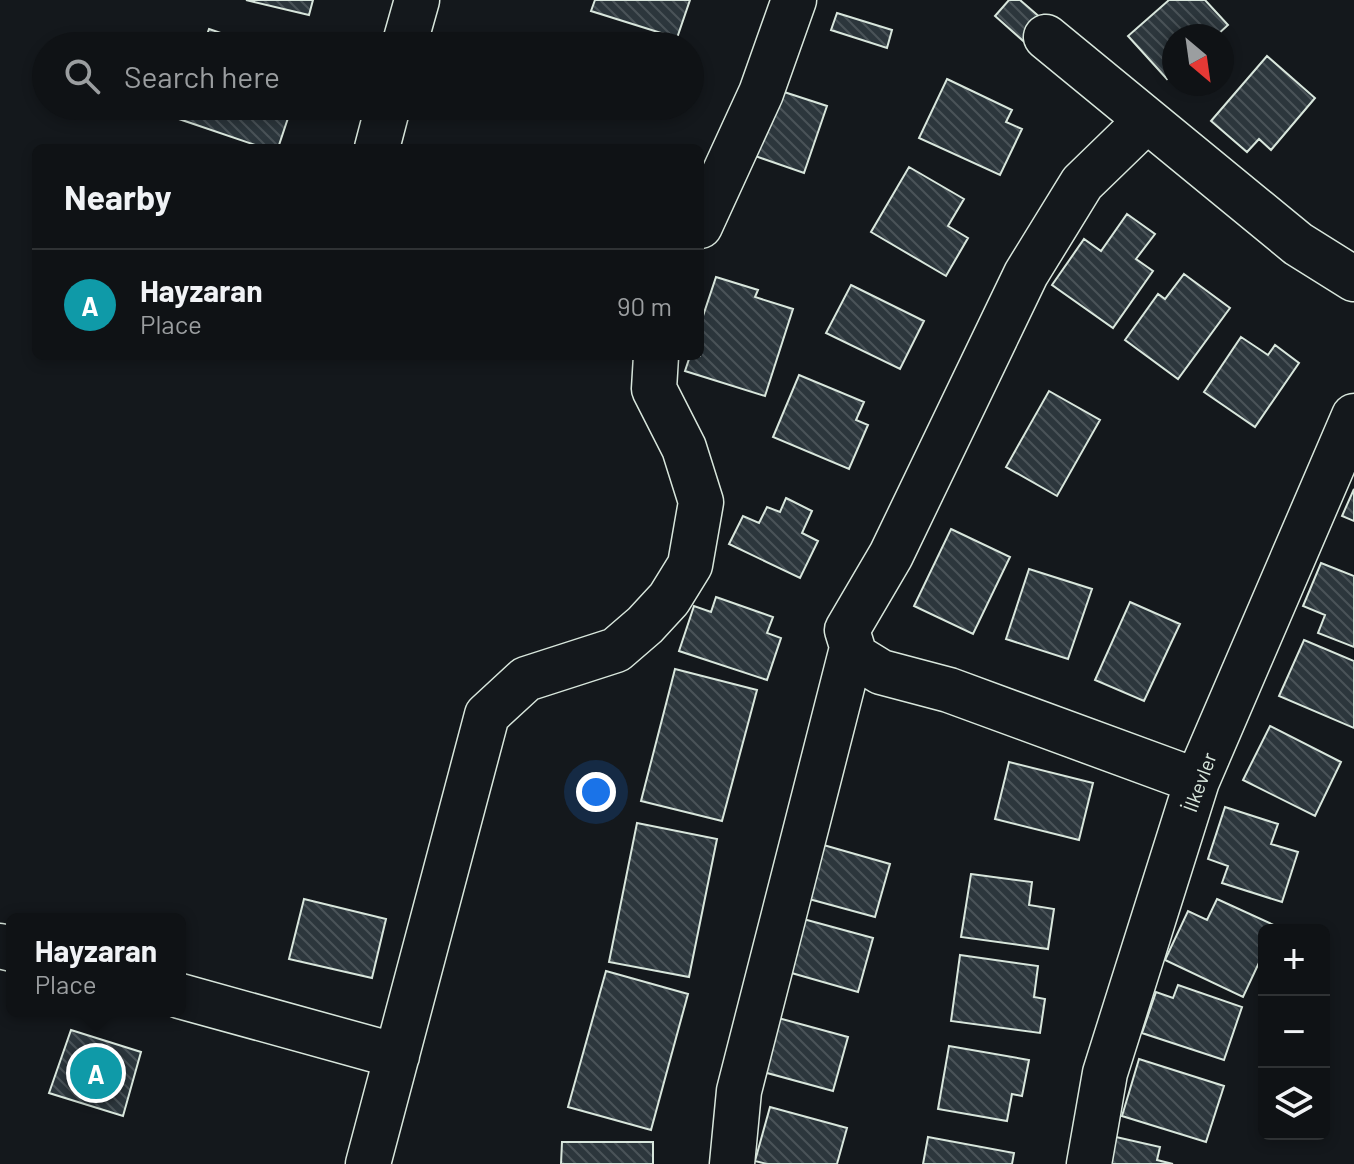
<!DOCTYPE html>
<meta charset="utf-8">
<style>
body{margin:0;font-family:Barlow,sans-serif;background:#1d2022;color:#f1f3f6}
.controls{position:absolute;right:24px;bottom:24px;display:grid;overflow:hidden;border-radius:12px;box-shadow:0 4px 12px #0003}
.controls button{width:72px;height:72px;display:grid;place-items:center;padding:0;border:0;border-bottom:2px solid #2f3234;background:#0f1215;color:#f1f3f6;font:40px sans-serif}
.compass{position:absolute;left:1162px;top:24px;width:72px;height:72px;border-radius:50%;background:#0f1215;box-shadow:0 4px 12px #0003;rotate:151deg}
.you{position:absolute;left:596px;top:792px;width:28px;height:28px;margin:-20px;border:6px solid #fff;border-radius:50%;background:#1a73e8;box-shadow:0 0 0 12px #1a73e833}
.badge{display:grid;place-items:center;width:52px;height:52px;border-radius:50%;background:#0b8043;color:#fff;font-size:26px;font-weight:700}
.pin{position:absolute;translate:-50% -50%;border:4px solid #fff;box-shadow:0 2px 8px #0006}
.popup{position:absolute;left:6px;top:913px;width:180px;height:104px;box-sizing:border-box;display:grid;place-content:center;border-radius:12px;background:#0f1215;filter:drop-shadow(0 2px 6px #0005);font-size:26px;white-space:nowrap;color:#9b9ea0}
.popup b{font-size:30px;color:#f1f3f6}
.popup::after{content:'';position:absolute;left:50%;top:100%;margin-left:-16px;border:16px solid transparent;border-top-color:#0f1215}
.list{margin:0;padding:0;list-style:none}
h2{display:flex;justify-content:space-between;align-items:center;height:104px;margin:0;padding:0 32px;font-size:34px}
h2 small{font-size:26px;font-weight:400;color:#9b9ea0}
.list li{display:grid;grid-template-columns:52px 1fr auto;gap:24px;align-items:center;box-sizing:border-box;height:112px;padding:0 32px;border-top:2px solid #2f3234}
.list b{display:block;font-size:30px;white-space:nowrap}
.list p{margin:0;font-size:26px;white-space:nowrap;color:#9b9ea0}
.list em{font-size:26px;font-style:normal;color:#9b9ea0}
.icon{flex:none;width:44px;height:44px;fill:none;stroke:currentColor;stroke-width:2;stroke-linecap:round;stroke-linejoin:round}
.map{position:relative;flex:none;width:1354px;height:1164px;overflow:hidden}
.search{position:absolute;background:#0f1215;box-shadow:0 4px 12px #0003;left:32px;top:32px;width:672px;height:88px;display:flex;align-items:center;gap:20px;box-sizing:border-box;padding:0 28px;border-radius:44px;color:#9b9ea0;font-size:30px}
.panel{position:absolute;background:#0f1215;box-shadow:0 4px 12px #0003;left:32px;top:144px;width:672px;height:216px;border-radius:12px}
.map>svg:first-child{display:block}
.building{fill:url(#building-back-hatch);stroke:#d8e6dc;stroke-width:2}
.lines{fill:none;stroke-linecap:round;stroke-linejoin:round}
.minor-casing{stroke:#d8e6dc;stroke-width:47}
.minor{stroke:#14181c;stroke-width:44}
.labels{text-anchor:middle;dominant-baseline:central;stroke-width:6;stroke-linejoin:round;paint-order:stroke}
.street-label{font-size:20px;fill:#d8e6dc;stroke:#14181c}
</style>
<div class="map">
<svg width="1354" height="1164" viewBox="0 0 1354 1164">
<defs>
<pattern id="building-back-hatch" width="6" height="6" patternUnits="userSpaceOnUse" patternTransform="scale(2)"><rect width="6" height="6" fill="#2c363c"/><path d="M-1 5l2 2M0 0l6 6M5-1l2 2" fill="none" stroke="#4a5358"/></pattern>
</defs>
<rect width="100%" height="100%" fill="#14181c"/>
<!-- building -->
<path class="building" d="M246 0H313L309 15Z
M595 0H690L677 38 591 11Z
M1009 0H1020L1049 25 1030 47 995 16Z
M1169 0H1205L1228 25 1216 36H1174V73L1167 79 1128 36Z
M837 13 892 30 887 48 831 30Z
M209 29 259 46H203Z
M1267 56 1315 98 1271 150 1259 139 1247 152 1211 121Z
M947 79 1012 110 1006 122 1022 129 1000 175 919 138Z
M778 90 827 106 804 173 755 156Z
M183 106H292L278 148H264L179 119Z
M909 167 964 199 948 226 968 238 946 276 871 232Z
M1127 214 1155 234 1136 259 1153 271 1113 328 1052 285 1084 239 1101 251Z
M1184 274 1230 308 1178 379 1125 340 1158 294 1165 299Z
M716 277 758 290 755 297 793 309 765 396 685 371 690 356H700V325Z
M851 285 924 321 900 369 826 333Z
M1241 337 1268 355 1275 345 1299 363 1255 427 1204 392Z
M799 375 864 402 856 420 868 425 849 469 773 437Z
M1049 391 1100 420 1057 496 1006 467Z
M1354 489V521L1342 516Z
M786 498 812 511 802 533 818 541 800 578 729 544 743 516 759 523 767 507 780 512Z
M951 529 1010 557 973 634 914 606Z
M1321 563 1354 576V647L1318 633 1325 615 1303 606Z
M1029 569 1092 589 1068 659 1006 639Z
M716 597 773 617 767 633 781 638 767 680 679 651 694 606 711 612Z
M1130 602 1180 624 1144 701 1095 680Z
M1304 640 1354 661V728L1279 696Z
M675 669 757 690 722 821 641 801Z
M1270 726 1341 762 1315 816 1243 780Z
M1009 762 1093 783 1079 840 995 819Z
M1225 807 1278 824 1271 844 1298 852 1282 902 1222 883 1228 866 1208 859Z
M637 823 717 839 689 977 609 962Z
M813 842 890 864 875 917 798 896Z
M971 874 1032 882 1029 905 1054 909 1048 949 961 937Z
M304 899 386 919 372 978 289 959Z
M1217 899 1276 926 1275 930H1264V952L1243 997 1165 960 1188 911 1207 920Z
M796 917 873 938 858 992 781 970Z
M960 955 1038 966 1034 997 1045 999 1040 1033 951 1021Z
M606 971 688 994 651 1130 568 1107Z
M1178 985 1242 1007 1224 1060 1142 1033 1156 992 1173 998Z
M771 1016 848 1037 833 1091 756 1070Z
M71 1030 141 1052 123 1116 49 1093Z
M949 1046 1029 1060 1022 1096 1012 1094 1007 1121 938 1109Z
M1139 1059 1224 1086 1206 1142 1122 1116Z
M770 1107 847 1128 837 1164H767L755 1161Z
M928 1137 1014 1153 1012 1164H923Z
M1116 1137 1160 1147 1157 1160 1173 1164H1110Z
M562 1142H653V1164H561Z"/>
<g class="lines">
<!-- minor casing -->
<g class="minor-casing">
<path id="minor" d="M1046 37 1298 244 1354 279
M404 46 417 0
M1147 120 1082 183 1026 274 891 555 847 630 855 656 881 672 949 690 1197 781
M377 148 388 106
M700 226 761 93 794 0
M0 946 12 949
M180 996 397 1056
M368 1164 487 715 526 679 616 650 645 625 669 599 690 565 701 502 684 448 654 389 656 356
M732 1164 739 1091 852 648
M1089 1164 1105 1073 1197 781 1354 416"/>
</g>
<!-- minor -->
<use href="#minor" class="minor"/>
</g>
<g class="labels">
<!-- street labels -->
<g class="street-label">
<text transform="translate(1199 782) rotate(-70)">İlkevler</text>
</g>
</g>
</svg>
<div class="controls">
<button>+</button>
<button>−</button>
<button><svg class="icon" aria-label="layers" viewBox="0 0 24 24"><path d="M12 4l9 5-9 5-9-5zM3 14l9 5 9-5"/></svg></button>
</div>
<svg class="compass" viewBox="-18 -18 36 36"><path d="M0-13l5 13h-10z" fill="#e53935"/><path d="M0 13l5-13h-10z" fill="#9b9ea0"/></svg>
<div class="you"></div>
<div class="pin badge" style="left:96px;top:1073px;background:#0f9aa8">A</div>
<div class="popup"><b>Hayzaran</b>Place</div>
<div class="search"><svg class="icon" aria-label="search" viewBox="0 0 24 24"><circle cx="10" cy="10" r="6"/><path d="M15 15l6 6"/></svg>Search here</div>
<section class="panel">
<h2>Nearby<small></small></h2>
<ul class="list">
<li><span class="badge" style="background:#0f9aa8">A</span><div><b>Hayzaran</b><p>Place</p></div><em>90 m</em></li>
</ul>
</section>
</div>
